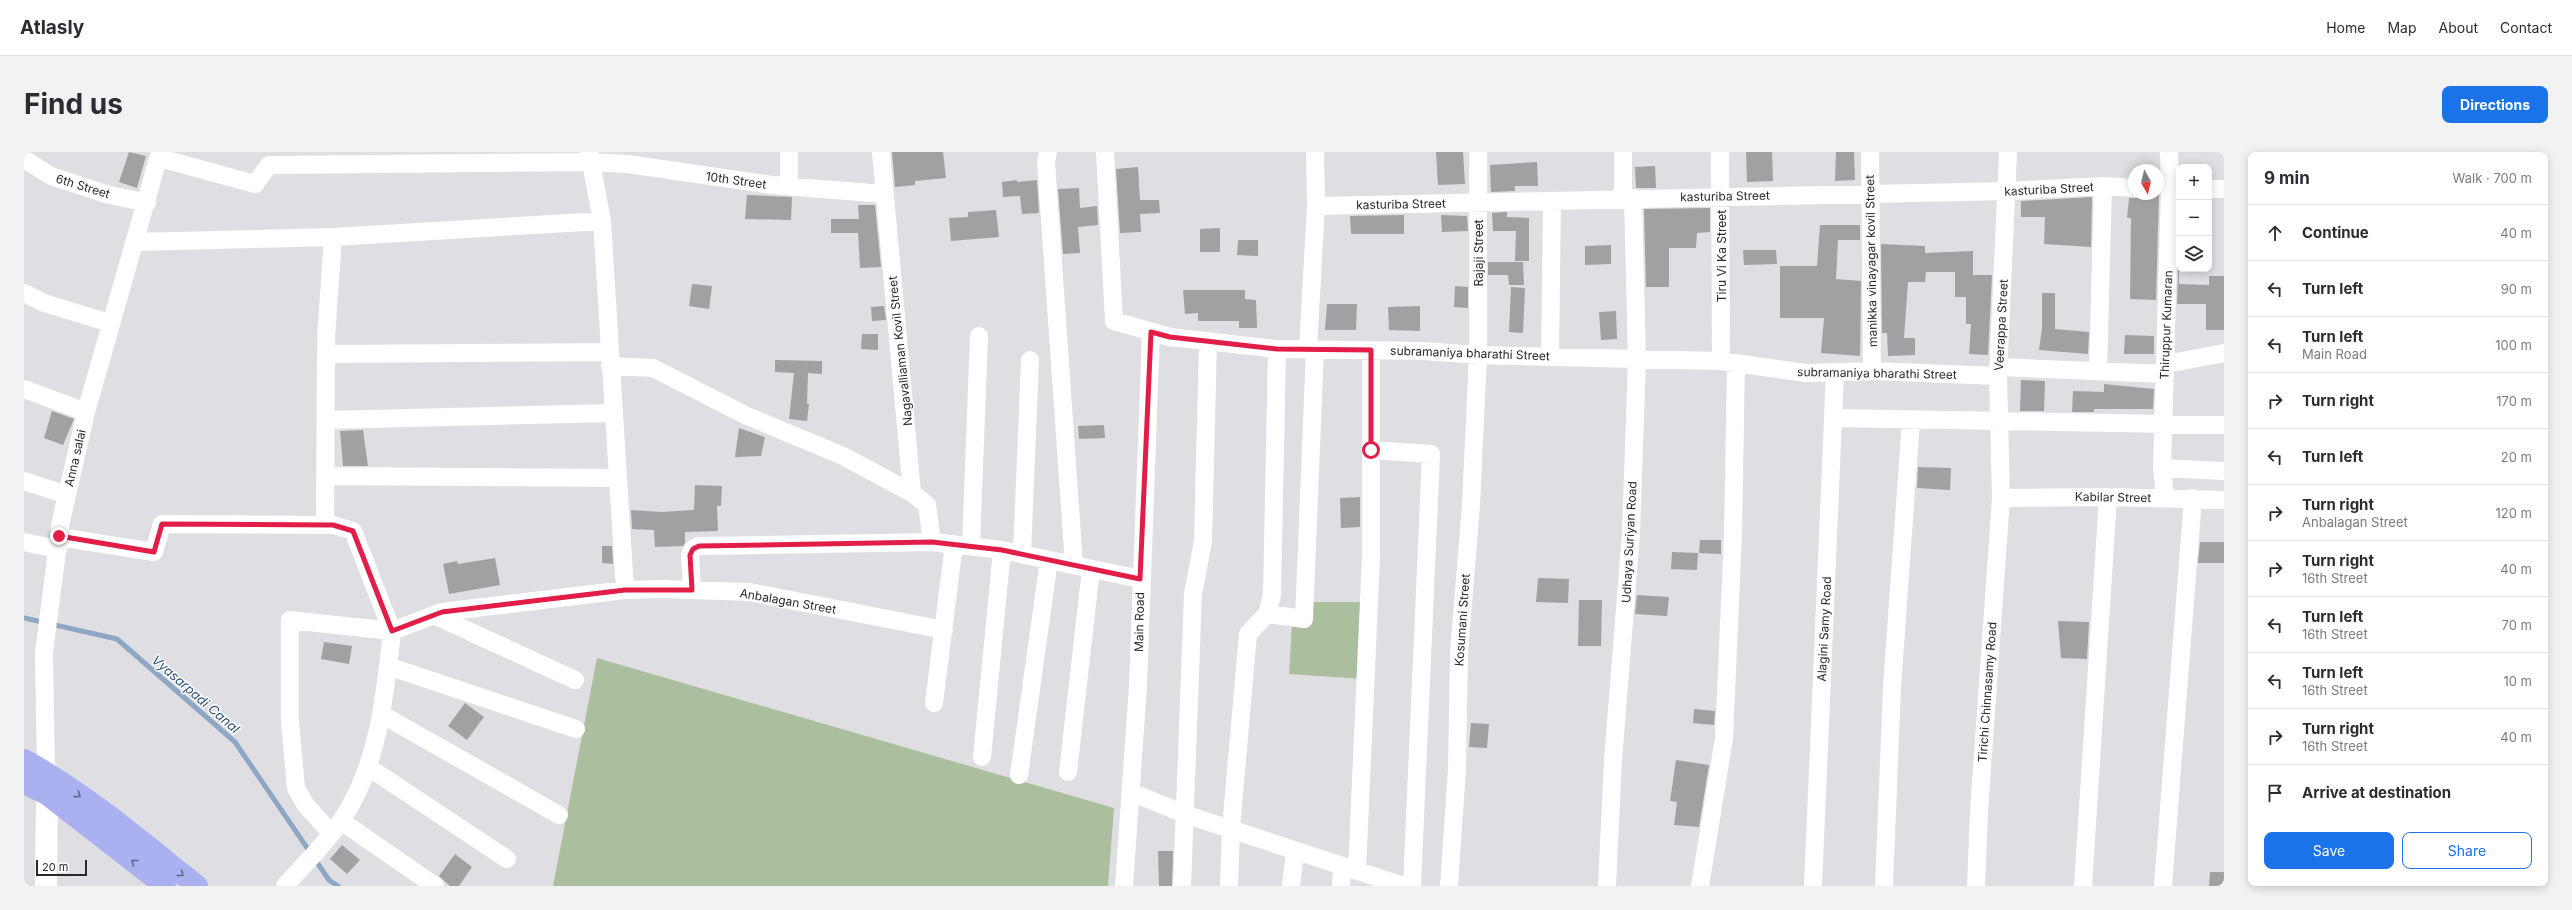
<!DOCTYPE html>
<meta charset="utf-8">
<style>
body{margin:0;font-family:Inter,sans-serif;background:#f2f2f3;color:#2b2b33}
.controls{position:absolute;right:12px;top:12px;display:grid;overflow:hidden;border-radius:8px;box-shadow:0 2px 10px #0003}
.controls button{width:36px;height:36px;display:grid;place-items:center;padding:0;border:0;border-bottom:1px solid #e1e1e2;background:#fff;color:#2b2b33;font:20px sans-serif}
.compass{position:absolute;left:2104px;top:12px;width:36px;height:36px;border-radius:50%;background:#fff;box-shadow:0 2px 10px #0003;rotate:172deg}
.scale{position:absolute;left:12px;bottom:10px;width:51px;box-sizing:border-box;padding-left:4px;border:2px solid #29292a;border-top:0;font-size:11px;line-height:14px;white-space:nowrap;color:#29292a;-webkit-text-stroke:3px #fff;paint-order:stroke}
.stop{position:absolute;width:12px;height:12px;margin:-9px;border:3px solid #e11d48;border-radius:50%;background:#fff}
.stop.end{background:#e11d48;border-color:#fff;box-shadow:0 1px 4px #0008}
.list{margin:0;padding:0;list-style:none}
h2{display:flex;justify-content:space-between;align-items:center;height:52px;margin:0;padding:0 16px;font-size:17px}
h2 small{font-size:13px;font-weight:400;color:#7c7c81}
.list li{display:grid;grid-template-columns:26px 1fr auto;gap:12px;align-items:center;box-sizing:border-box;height:56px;padding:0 16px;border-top:1px solid #e1e1e2}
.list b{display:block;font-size:15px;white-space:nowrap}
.list p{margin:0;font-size:13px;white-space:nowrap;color:#7c7c81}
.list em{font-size:13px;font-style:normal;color:#7c7c81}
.actions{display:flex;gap:8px;padding:12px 16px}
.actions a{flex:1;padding:9px 0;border:1px solid #1a73e8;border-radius:8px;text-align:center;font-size:14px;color:#1a73e8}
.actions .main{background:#1a73e8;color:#fff}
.icon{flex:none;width:22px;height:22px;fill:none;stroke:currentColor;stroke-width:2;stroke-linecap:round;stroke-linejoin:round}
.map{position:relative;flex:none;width:2200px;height:734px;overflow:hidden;border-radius:8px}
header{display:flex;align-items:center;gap:24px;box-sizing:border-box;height:56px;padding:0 20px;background:#fff;border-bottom:1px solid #e1e1e2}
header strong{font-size:19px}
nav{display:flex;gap:22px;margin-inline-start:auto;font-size:14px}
.intro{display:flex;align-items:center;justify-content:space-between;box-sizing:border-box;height:96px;padding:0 24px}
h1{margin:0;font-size:28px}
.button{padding:10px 18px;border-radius:8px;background:#1a73e8;color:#fff;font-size:14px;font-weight:700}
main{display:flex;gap:24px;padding:0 24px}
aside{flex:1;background:#fff;border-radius:8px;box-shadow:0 2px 10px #0003}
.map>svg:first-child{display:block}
.green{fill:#abbf9f}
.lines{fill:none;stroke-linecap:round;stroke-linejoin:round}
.stream{stroke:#8da7c4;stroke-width:5}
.building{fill:#a1a0a3}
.minor{stroke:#fff;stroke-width:18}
.tertiary{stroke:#fff;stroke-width:22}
.primary{stroke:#abb0f1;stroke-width:22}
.oneway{stroke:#646684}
.route{stroke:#e11d48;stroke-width:5}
.labels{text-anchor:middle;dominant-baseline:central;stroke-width:3;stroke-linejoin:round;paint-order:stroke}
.street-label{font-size:12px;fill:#29292a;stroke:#fff}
.water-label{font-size:13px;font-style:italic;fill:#2d557d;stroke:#fff}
</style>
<header>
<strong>Atlasly</strong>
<nav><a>Home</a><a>Map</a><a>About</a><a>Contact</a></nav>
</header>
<div class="intro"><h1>Find us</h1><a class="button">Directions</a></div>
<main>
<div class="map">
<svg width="2200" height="734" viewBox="0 0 2200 734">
<rect width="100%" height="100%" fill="#dfdfe3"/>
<!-- green -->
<path class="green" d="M1285 450H1340L1338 527 1265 522 1268 472Z
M573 506 1090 656 1084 734H529Z"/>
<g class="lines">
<!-- stream -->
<path class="stream" d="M0 466 93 487 211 590 305 728 314 734"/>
</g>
<!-- building -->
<path class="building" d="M105 0 122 4 113 36 95 30Z
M868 0H919L922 26 891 29V33L871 35Z
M1412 0H1439L1441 32 1414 33Z
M1722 0H1748L1749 29 1723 30Z
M1812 0H1830L1831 28 1811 29Z
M1513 10 1514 34H1491V39L1467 40 1466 13Z
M1631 14 1632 36H1612L1611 15Z
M1114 15 1116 48H1135L1136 61 1116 62 1117 80 1096 81 1092 17Z
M993 28V30L1013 28 1015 61 998 62 996 44 979 45 978 30Z
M1055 36 1056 56 1073 54 1074 73 1054 75 1056 101 1039 102 1034 37Z
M2119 42 2135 43 2132 148 2106 147 2107 66H2103L2105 46H2114Z
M723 43 768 45 767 68 721 67Z
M2068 45 2067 95 2020 92 2021 65H1997V49Z
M834 53H851L857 115 836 116 834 81H807V67H835Z
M1686 56V80L1673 81 1672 96H1645V135H1622L1620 57Z
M972 58 975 85 927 89 925 66 944 65V60Z
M1483 60V65L1505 66V109H1491L1492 79H1469L1468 61Z
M1380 63V82H1327L1326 64Z
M1417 63 1443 64 1444 79 1418 80Z
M1796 73H1836V88H1814L1812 127 1837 129 1836 204 1797 201 1800 166H1756V114H1793Z
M1196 76V100H1176V77Z
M1214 88H1234V104L1213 103Z
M2155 89V132L2185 133V124H2200V178H2182V152H2153Z
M1857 92 1901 94V101L1949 99V123H1968L1964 203 1945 202 1947 172H1942V145H1931V120H1902L1901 130H1884L1880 186H1891V203L1864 204 1863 181H1858Z
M1587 93V112L1561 113V94Z
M1719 98H1752L1753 112 1720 113Z
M1464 110H1499L1500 133H1485L1484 123H1464Z
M668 132 688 134 685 157 665 154Z
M1431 134 1444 135V156L1430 155Z
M1487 135 1501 136 1499 181 1485 180Z
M1159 138H1221V147L1232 148 1233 176H1215V169H1174V161L1161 162Z
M2018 141H2031V177L2065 180 2064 202 2015 198 2018 176Z
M1303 152H1333L1332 178H1301Z
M860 154 862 168 848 169 847 155Z
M1396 154V179L1365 178 1364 155Z
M1592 159 1593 187 1577 188 1575 160Z
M838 182H854V198L837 197Z
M2101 183 2130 184V202H2100Z
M751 208 798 209V222L784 221 783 252H785L783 269 765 267 770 221 751 220Z
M1997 228 2021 229 2020 259H1996Z
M2080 232 2130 237 2129 257H2070V260H2048L2049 239 2080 240Z
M28 259 50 267 39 293 20 286Z
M1080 273 1081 286 1055 287 1054 274Z
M715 276 741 285 737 304 711 305Z
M339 278 344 314H319L316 279Z
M1894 315 1927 316 1926 338 1893 336Z
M671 333 698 334 697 354H693L694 379 661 380V391L659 394 631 395 630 378 608 377 607 358 637 360 670 358Z
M1336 345V375L1317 376 1316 346Z
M1676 388H1697V402L1675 401Z
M2176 390H2200V411H2174Z
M578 394H588L589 412 578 411Z
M1648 400 1674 401 1673 418 1647 417Z
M471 406 476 433 425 442 419 412 433 409 434 412Z
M1514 426 1545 427 1544 451 1512 450Z
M1613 443 1645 445 1643 464 1611 462Z
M1555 448H1578L1577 494H1554Z
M2034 469 2065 470 2063 507 2037 506Z
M300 490 328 494 325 512 297 507Z
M441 551 460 565 443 588 424 574Z
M1670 557 1691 559 1690 573 1669 571Z
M1447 571 1465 572 1463 596 1445 595Z
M1652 608 1685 613 1675 675 1650 673 1653 650 1646 649Z
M318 693 336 708 323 722 306 707Z
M1134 699H1149L1148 734H1135Z
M431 702 448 715 435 734H426L415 724Z
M2186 720H2200V734H2185Z"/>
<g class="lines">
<!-- minor -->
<path class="minor" d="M565 0 578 69 601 438
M857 0 888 341 903 353 908 390
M1024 0 1022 10 1050 413
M1081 0 1090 169 1146 185 1253 197 1399 199 1454 203 1697 209 1782 221 1848 219 1974 224
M1599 0V47
M1696 0 1697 209
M1846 0 1848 219
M136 6 231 32 245 13 566 10 604 12 748 33 860 42
M0 7 27 24 82 42 123 51
M765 34V0
M2185 37H2200
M1292 54 1984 39 2079 34 2110 36
M309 85 578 69
M111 90 309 85 302 186 301 373
M0 141 20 151 86 171
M1284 197 1292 54 1291 0
M302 202 586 200
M1526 204 1528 49
M2142 212 2200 201
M586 214 629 216 723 264 819 304 888 341
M1974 215 2141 222
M2074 219 2079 34
M0 237 62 260
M1810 266 2200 273
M303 268 590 261
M1347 298 1407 302 1388 734
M2138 316 2200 319
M303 324 594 326
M0 329 43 343
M1977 346 2084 345 2200 348
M2141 346 2138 316 2146 37 2145 0
M35 385 130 400 138 372 309 373 329 379 368 479 266 468V570L272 636 281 652 307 681
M0 390 34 397
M947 394 955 184
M998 402 1006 208
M668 438 666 403 669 397 675 394 908 390 978 398 1116 427
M1243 462 1280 467 1291 197
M410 463 551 528
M364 514 552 577
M910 551 930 392
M357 562 535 663
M958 605 978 398
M344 615 483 707
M22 620 20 500 37 369 62 260 136 0
M1044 620 1067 417
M995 623 1025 408
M1107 640 1163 663 1380 734
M317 669 411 734
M1333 719 1347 404V198
M261 734C280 712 303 691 319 666 355 611 361 543 368 479L418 460 601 438 639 437 725 440 920 478
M1100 734 1114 534 1127 180
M1158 734 1169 442 1179 389 1184 189
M1205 734 1207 676 1224 482 1243 462 1248 443 1253 197
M1267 734 1271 700
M1317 734 1318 715
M1425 734 1433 616 1435 501 1447 353 1454 203V0
M1583 734 1589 608 1607 381 1613 207 1609 46
M1676 734 1700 586 1709 382 1712 211
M1789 734 1811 220
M1860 734 1868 535 1887 268
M1952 734 1955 659 1977 346 1974 224 1984 0
M2059 734 2084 345
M2139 734 2169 346"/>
<!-- tertiary -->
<path class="tertiary" d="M22 734 23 642"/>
<!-- primary -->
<path class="primary" d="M0 608C62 642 118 690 173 734
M0 631 23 642 141 734"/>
</g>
<!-- one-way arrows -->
<defs><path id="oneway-chevron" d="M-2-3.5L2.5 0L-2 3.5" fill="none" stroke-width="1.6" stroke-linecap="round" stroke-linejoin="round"/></defs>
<g class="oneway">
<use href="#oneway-chevron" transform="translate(54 643) rotate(36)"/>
<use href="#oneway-chevron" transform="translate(110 710) rotate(-142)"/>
<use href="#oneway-chevron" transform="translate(157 722) rotate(38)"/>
</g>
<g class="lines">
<!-- route -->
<path class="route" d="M35 384 130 400 138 372 309 373 329 379 368 479 418 460 601 438H668L666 403 669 397 675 394 908 390 978 398 1116 427 1127 180 1146 185 1253 197 1347 198V298"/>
</g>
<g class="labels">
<!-- street labels -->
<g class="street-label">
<text transform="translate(712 28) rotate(8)">10th Street</text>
<text transform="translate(59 34) rotate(17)">6th Street</text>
<text transform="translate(2025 37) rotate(-3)">kasturiba Street</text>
<text transform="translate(1701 44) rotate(-1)">kasturiba Street</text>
<text transform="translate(1377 52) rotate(-1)">kasturiba Street</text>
<text transform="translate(1454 101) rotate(-90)">Rajaji Street</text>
<text transform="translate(1697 104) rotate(-90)">Tiru Vi Ka Street</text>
<text transform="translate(1847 109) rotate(-91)">manikka vinayagar kovil Street</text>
<text transform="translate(1977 173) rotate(-87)">Veerappa Street</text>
<text transform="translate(2142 173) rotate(-88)">Thiruppur Kumaran</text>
<text transform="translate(876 199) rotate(-96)">Nagavalliaman Kovil Street</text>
<text transform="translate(1446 201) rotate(2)">subramaniya bharathi Street</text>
<text transform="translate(1853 221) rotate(1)">subramaniya bharathi Street</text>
<text transform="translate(51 306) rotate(-77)">Anna salai</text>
<text transform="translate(2089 345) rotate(1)">Kabilar Street</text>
<text transform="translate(1605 390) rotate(-87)">Udhaya Suriyan Road</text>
<text transform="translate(764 449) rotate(10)">Anbalagan Street</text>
<text transform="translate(1438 468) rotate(-86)">Kosumani Street</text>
<text transform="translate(1115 470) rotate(-89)">Main Road</text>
<text transform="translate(1800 477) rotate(-87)">Alagini Samy Road</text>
<text transform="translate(1963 540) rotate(-86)">Tirichi Chinnasamy Road</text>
</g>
<!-- water labels -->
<g class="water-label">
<text transform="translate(172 542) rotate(41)">Vyasarpadi Canal</text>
</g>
</g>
</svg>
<div class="controls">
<button>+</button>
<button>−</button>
<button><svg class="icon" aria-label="layers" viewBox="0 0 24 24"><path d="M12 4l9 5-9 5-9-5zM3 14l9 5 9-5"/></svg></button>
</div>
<svg class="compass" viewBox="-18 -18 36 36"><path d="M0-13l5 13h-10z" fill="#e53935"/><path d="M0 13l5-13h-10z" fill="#7c7c81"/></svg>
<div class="scale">20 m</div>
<div class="stop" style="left:1347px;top:298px"></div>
<div class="stop end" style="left:35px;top:384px"></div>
</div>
<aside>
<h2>9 min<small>Walk · 700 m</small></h2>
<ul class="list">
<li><svg class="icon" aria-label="ahead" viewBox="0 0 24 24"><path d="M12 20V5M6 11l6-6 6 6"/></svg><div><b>Continue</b></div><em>40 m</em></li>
<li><svg class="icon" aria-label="left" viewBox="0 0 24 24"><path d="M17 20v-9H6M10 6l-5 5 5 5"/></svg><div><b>Turn left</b></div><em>90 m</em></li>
<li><svg class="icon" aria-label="left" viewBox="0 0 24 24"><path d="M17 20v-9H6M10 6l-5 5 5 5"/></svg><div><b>Turn left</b><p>Main Road</p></div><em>100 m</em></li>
<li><svg class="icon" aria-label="right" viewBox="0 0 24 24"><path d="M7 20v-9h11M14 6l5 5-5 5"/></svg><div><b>Turn right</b></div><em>170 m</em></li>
<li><svg class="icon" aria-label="left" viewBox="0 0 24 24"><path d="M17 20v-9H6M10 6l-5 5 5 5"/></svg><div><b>Turn left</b></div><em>20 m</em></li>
<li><svg class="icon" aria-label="right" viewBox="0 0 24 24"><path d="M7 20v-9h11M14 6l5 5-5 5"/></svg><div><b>Turn right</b><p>Anbalagan Street</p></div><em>120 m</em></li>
<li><svg class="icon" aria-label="right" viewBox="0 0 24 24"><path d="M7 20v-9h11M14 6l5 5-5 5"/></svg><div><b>Turn right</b><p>16th Street</p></div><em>40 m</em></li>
<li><svg class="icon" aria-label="left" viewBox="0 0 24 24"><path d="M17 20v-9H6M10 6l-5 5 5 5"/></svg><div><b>Turn left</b><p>16th Street</p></div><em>70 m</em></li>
<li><svg class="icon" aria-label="left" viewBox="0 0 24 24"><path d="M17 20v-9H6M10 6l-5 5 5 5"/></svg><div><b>Turn left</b><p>16th Street</p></div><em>10 m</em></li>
<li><svg class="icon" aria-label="right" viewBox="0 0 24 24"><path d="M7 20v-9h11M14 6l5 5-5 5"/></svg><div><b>Turn right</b><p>16th Street</p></div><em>40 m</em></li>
<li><svg class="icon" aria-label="arrive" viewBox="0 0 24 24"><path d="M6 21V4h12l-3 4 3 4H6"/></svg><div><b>Arrive at destination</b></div></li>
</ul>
<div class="actions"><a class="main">Save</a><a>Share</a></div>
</aside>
</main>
